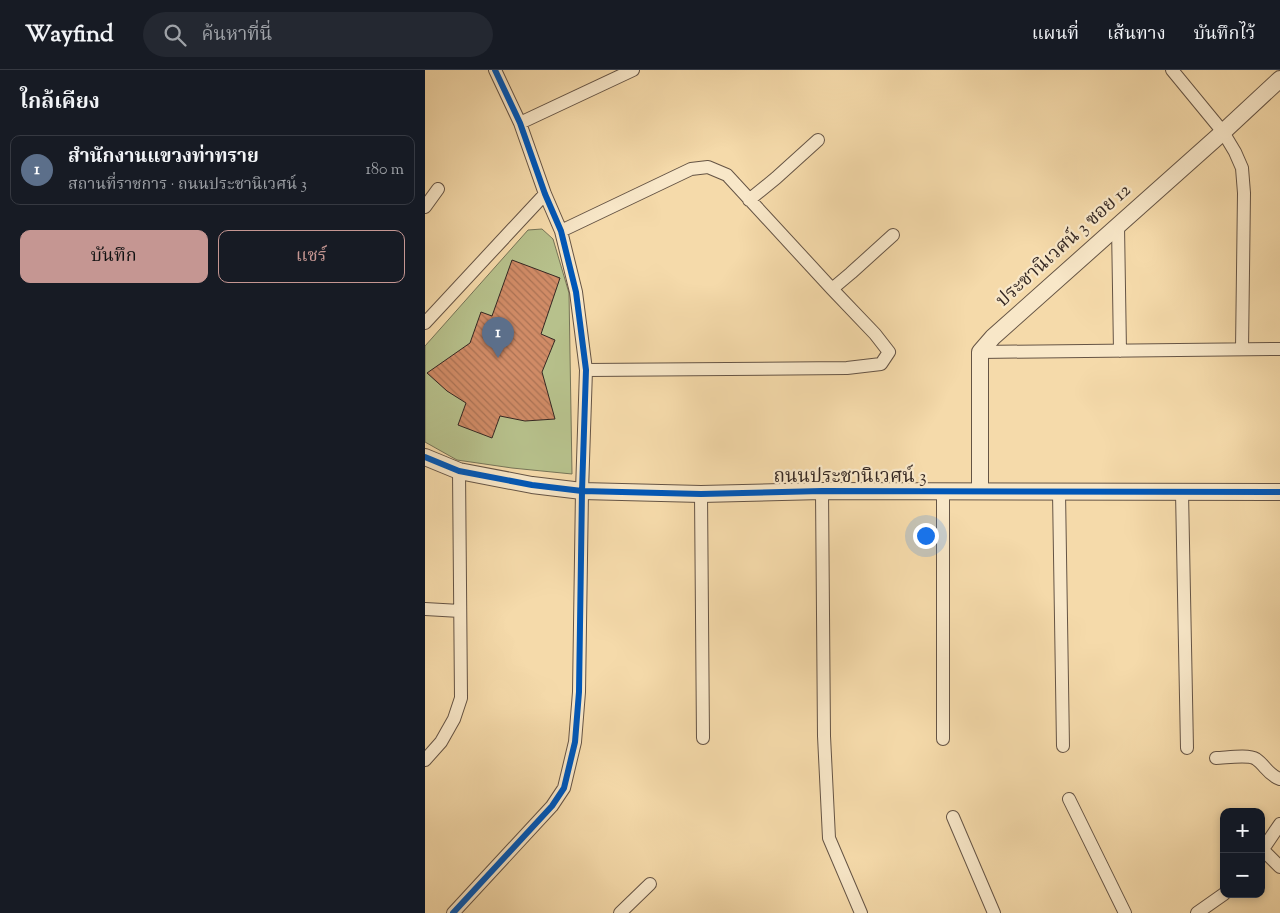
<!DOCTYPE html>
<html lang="th">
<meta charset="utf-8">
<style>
body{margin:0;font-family:"Sorts Mill Goudy","Noto Serif Thai",serif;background:#242831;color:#f1f3f6}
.controls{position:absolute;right:15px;bottom:15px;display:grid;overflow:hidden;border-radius:10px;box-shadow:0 2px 8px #0003}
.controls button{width:45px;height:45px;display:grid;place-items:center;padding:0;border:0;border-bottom:1px solid #363941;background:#171b24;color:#f1f3f6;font:25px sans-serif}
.you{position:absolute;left:500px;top:465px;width:18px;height:18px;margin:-12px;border:4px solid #fff;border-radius:50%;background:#1a73e8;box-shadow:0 0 0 8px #1a73e833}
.badge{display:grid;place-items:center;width:32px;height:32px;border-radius:50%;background:#c59692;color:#fff;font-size:16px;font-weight:700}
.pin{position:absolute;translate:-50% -41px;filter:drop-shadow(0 1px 2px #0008)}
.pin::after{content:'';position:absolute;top:26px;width:18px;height:15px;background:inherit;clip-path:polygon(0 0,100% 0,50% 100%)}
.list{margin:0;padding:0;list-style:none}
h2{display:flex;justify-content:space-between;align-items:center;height:65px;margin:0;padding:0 20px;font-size:21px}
h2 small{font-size:16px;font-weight:400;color:#9ea1a6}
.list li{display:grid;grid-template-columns:32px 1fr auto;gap:15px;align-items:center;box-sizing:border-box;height:70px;margin:0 10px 10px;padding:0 10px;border:1px solid #363941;border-radius:10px}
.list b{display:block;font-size:19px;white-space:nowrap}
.list p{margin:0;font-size:16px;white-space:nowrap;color:#9ea1a6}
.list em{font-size:16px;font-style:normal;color:#9ea1a6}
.actions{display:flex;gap:10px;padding:15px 20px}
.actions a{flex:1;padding:11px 0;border:1px solid #c59692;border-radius:10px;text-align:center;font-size:18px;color:#c59692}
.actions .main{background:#c59692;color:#111}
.icon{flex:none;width:28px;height:28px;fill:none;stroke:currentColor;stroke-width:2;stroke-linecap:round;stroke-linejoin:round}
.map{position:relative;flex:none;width:855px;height:843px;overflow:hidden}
header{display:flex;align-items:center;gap:30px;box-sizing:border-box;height:70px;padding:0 25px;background:#171b24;border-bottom:1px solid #363941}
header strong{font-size:24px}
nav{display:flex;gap:28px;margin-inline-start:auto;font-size:18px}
.search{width:350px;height:45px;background:#242831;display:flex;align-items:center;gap:12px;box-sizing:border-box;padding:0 18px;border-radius:28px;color:#9ea1a6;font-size:19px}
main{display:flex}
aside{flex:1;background:#171b24}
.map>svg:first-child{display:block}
.green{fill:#b7c18c;stroke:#767458}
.building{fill:url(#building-back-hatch);stroke:#352823}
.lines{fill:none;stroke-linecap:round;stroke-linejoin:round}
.minor-casing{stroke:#655445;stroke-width:14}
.tertiary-casing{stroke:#655445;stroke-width:18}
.minor{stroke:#f8e7c8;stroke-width:12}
.tertiary{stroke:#f8e7c8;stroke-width:16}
.cycleway-casing{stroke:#f8e7c8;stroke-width:9}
.cycleway{stroke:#0057b8;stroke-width:6}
.labels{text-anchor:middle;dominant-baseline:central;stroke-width:4.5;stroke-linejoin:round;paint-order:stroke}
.street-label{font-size:19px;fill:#352823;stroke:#f8e7c8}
</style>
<header>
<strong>Wayfind</strong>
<div class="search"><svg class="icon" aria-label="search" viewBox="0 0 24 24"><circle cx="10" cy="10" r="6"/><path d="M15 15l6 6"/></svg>ค้นหาที่นี่</div>
<nav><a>แผนที่</a><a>เส้นทาง</a><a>บันทึกไว้</a></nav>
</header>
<main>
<aside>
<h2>ใกล้เคียง<small></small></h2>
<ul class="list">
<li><span class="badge" style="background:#5c6f8a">1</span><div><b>สำนักงานแขวงท่าทราย</b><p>สถานที่ราชการ · ถนนประชานิเวศน์ 3</p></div><em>180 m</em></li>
</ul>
<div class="actions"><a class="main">บันทึก</a><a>แชร์</a></div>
</aside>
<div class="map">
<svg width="855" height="843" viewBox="0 0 855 843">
<defs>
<pattern id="building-back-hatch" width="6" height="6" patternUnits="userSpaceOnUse" patternTransform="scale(1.25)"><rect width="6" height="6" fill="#d08b66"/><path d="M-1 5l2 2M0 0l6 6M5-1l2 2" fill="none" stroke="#aa7254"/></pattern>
</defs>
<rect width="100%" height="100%" fill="#f5daaa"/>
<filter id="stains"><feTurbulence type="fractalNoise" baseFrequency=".004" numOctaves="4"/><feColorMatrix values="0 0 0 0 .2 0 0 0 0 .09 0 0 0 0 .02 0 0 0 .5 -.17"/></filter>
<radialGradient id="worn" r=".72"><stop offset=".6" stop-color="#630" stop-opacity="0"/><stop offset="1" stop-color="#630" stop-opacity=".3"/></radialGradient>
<!-- green -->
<path class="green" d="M117 159 128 169 144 223 147 404 87 398 32 390 0 372V276L103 160Z"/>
<!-- building -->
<path class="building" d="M87 190 135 208 116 264 130 270 117 302 130 349 100 351 75 346 67 368 33 355 41 333 22 321 2 303 45 273 56 242 67 246Z"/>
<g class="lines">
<!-- minor casing -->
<g class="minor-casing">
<path id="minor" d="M747 0 798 62 810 82 817 98 819 123 817 279
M95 53 208 0
M324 130 351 108 393 70
M0 137 13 119
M693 156 695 281
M136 161 266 99 283 97 302 105 407 219 450 264 464 282 456 294 422 298 161 300
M407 219 426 203 468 165
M0 253 120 124
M555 282 855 279
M397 421 399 666 404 768 436 843
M634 422 638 676
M757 422 762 678
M276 424 278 668
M0 539 35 541
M518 669V422
M791 688C800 688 823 684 831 689 840 695 843 705 855 709
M0 690 16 672 29 649 36 628 34 401
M644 729 700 843
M528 747 569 843
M838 780 855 797
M836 782 855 754
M28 843 127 736 139 718 150 672 154 622 157 421 161 300 151 222 136 161 120 124 95 53 70 0
M195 843 225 814
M772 843 799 824"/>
</g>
<!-- tertiary casing -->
<g class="tertiary-casing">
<path id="tertiary" d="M0 387 34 401 107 415 157 421 276 424 397 421 855 422
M555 421V282L568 267 798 62 855 9"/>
</g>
<!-- minor -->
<use href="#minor" class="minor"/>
<!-- tertiary -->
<use href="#tertiary" class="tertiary"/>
<!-- cycleway casing -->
<g class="cycleway-casing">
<path id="cycleway" d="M0 387 34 401 107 415 157 421 276 424 397 421 855 422
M28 843 127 736 139 718 150 672 154 622 157 421 161 300 151 222 136 161 120 124 95 53 70 0"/>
</g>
<!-- cycleway -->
<use href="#cycleway" class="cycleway"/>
</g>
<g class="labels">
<!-- street labels -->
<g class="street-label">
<text transform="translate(639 176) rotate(-42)">ประชานิเวศน์ 3 ซอย 12</text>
<text x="425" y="407">ถนนประชานิเวศน์ 3</text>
</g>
</g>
<rect width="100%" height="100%" filter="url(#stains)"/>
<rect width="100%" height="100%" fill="url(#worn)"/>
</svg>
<div class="controls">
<button>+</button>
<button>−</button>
</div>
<div class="you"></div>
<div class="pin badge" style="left:73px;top:288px;background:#5c6f8a">1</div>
</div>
</main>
